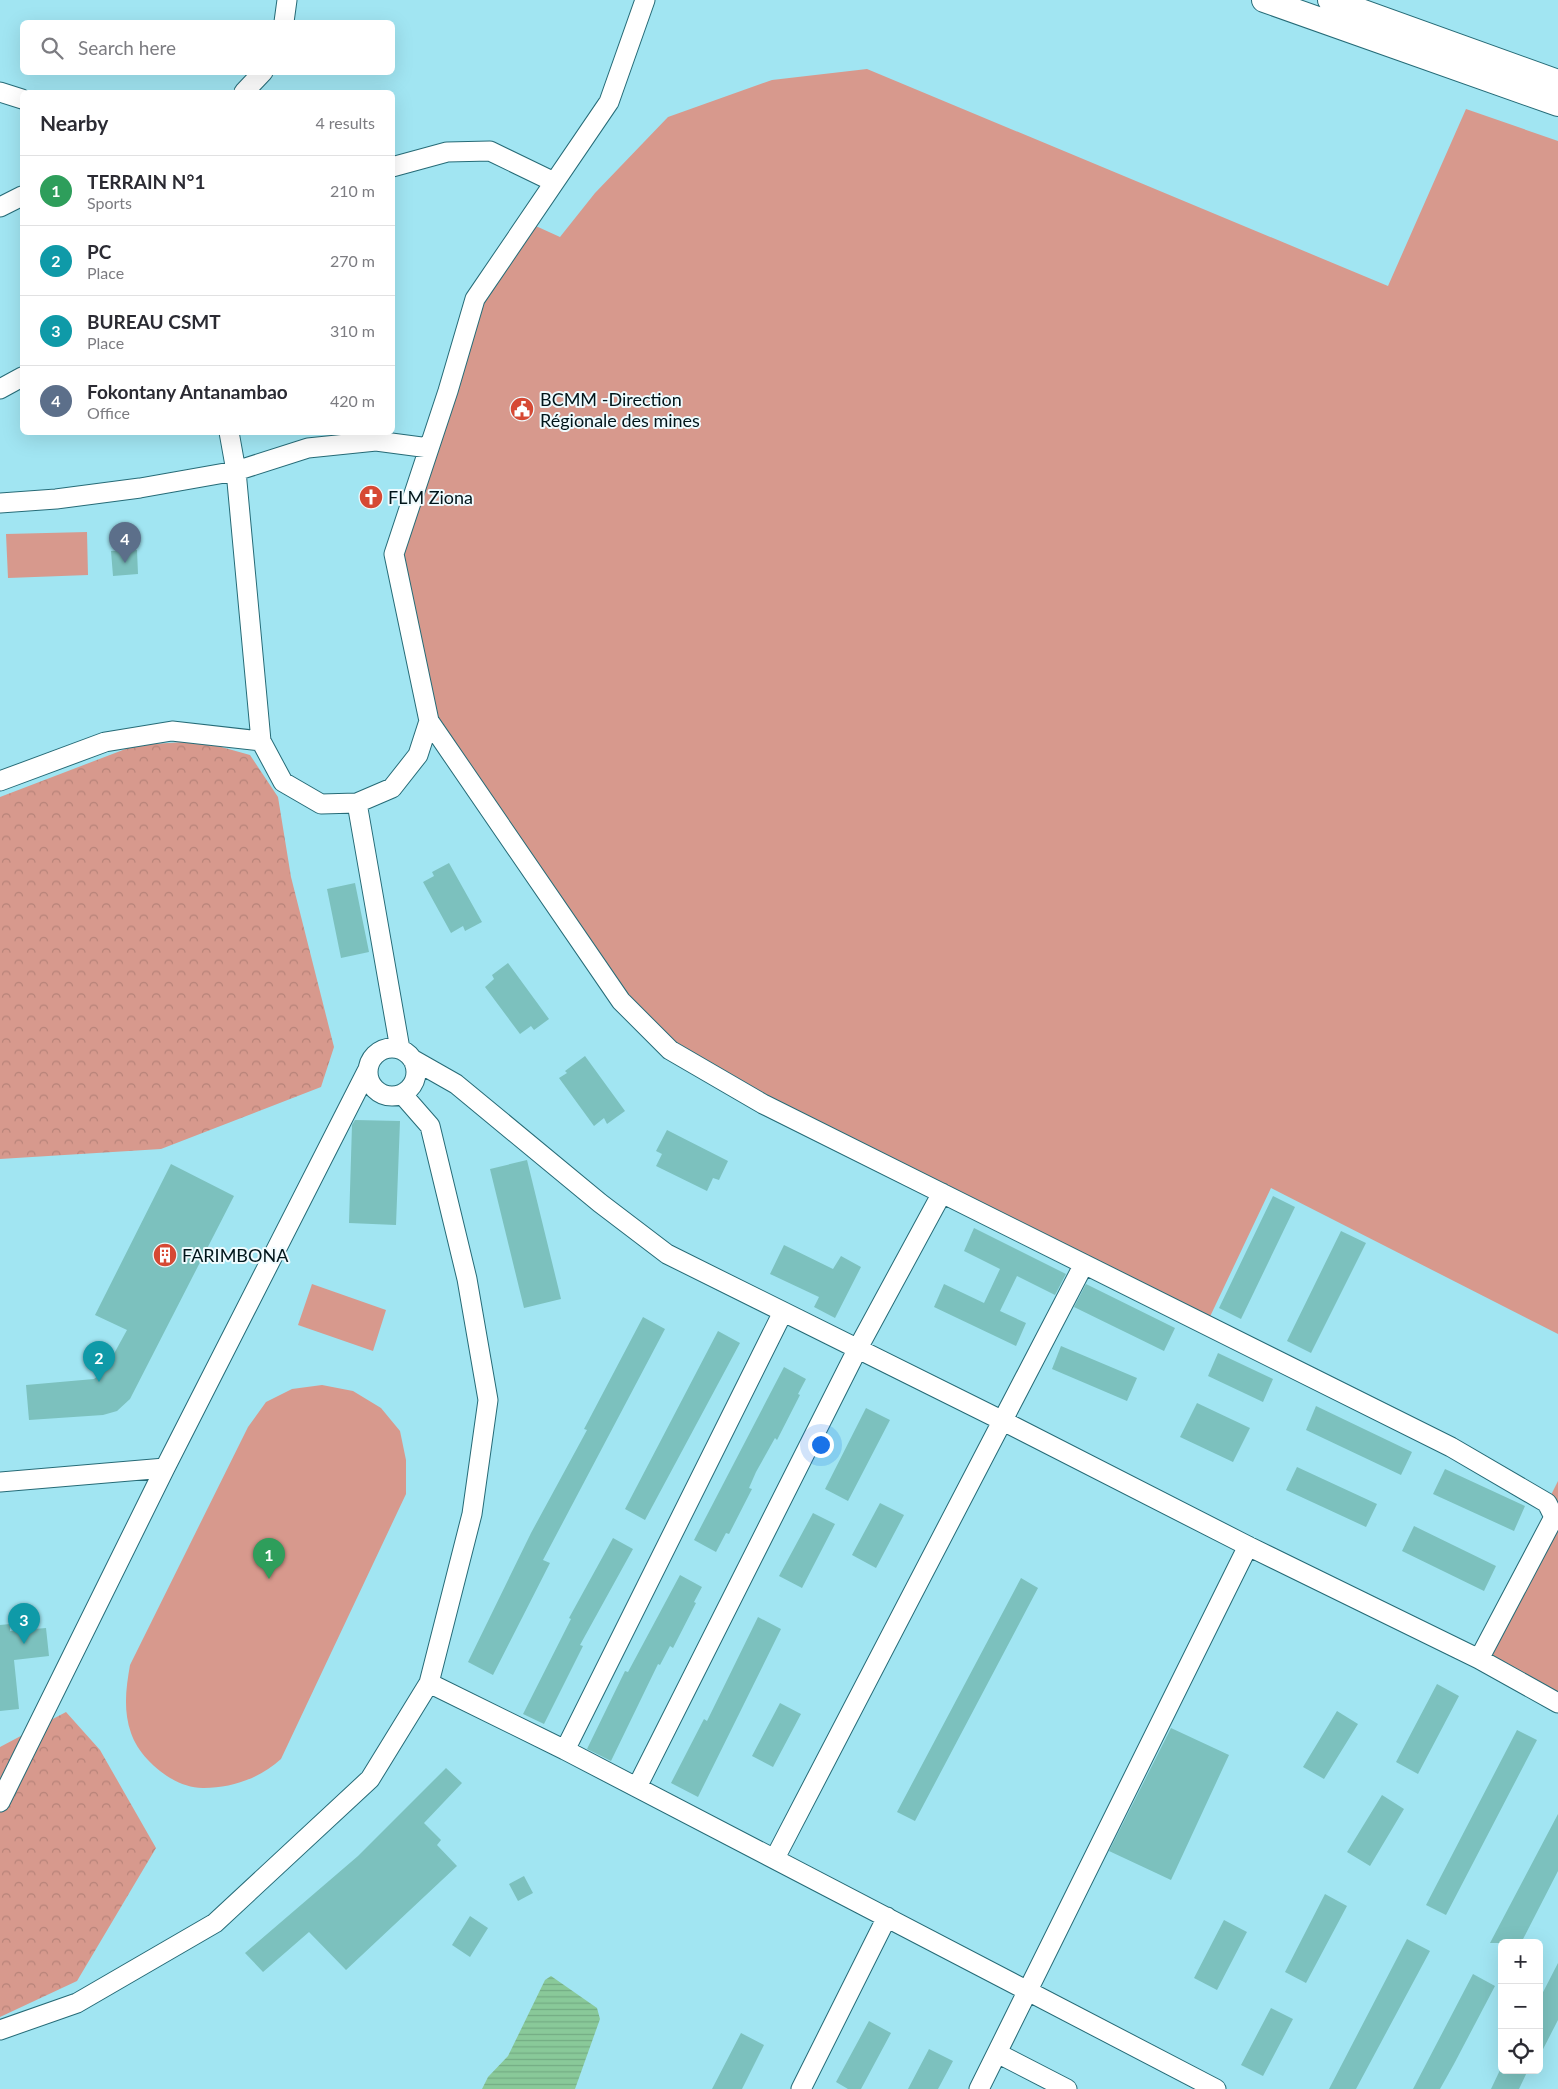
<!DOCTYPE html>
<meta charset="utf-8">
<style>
body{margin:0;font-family:Lato,sans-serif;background:#f2f2f3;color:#2b2b33}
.controls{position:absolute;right:15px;bottom:15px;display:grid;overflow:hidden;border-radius:8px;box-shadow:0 5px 20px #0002}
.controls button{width:45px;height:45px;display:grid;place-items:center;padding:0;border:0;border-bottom:1px solid #e1e1e2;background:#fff;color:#2b2b33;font:25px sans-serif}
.you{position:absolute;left:820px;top:1444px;width:18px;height:18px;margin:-12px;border:4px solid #fff;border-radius:50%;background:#1a73e8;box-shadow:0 0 0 8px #1a73e833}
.badge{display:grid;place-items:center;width:32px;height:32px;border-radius:50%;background:#0f766e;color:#fff;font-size:16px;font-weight:700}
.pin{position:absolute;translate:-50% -41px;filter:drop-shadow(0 1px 2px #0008)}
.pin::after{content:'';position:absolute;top:26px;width:18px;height:15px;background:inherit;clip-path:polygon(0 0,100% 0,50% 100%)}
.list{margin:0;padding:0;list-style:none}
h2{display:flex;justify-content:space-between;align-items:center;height:65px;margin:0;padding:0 20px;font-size:21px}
h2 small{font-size:16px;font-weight:400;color:#7c7c81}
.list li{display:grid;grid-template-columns:32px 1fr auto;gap:15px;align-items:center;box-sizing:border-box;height:70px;padding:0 20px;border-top:1px solid #e1e1e2}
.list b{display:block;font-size:19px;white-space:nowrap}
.list p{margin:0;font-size:16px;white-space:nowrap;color:#7c7c81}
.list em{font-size:16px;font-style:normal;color:#7c7c81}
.icon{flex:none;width:28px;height:28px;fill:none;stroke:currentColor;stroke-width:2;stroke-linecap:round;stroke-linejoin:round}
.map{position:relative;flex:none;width:1558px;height:2089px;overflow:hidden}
.search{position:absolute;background:#fff;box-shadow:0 5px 20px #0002;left:20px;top:20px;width:375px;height:55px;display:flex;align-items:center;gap:12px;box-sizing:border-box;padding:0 18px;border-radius:8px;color:#7c7c81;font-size:19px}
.panel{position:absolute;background:#fff;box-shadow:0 5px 20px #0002;left:20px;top:90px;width:375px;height:345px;border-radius:8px}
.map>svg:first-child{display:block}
.green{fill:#d7998d}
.forest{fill:url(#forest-crowns)}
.water{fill:url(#water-rules)}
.building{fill:#7cc1be}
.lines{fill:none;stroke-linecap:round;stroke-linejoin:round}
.minor-casing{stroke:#266b77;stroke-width:21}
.major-casing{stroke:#266b77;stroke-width:26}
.minor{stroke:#fff;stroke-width:19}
.major{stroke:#fff;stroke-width:24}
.labels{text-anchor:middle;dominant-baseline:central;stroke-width:4;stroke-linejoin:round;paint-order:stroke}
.poi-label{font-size:18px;fill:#00151a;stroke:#effbfe;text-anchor:start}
</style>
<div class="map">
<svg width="1558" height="2089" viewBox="0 0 1558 2089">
<defs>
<pattern id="forest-crowns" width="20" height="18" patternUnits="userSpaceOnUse" patternTransform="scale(1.25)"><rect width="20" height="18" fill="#d7998d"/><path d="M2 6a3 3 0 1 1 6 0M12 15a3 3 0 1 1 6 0" fill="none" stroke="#b78379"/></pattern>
<pattern id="water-rules" width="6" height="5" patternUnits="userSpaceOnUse" patternTransform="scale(1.25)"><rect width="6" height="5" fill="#89c999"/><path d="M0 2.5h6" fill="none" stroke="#74ac83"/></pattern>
</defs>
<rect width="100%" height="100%" fill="#a1e5f2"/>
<!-- green -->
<path class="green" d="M867 69 1388 286 1466 109 1558 141V1334L1271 1188 1206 1325 670 1050 621 1001 429 721 394 554 475 299 527 222 560 237 595 193 668 117 772 80Z
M87 532 88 575 8 578 6 534Z
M312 1284 386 1310 373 1351 298 1325Z
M322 1385 353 1391 381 1408 400 1431 406 1460V1494L281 1759C260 1778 232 1788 204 1788 175 1789 140 1760 131 1733 123 1710 126 1688 130 1665L248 1427 266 1402 292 1389Z
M1558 1481V1703L1479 1659 1554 1517 1547 1503Z"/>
<!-- forest -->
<path class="forest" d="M200 741 250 755 278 797 291 877 334 1047 321 1087 161 1149 0 1159V797L136 745Z
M66 1712 100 1750 156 1848 77 1981 0 2017V1747Z"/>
<!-- water -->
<path class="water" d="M551 1976 597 2008 600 2019 575 2089H482L488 2077 508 2056 545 1980Z"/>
<!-- building -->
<path class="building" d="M137 550 138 574 113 576 111 551Z
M449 863 482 922 465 931 463 926 451 933 423 882 434 876 432 872Z
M355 883 369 952 341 958 327 889Z
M508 963 549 1019 534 1030 531 1026 520 1034 485 987 494 979 492 975Z
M585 1056 625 1111 607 1124 604 1118 594 1126 559 1078 567 1073 565 1071Z
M355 1120 400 1121 396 1225 349 1223 352 1125Z
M667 1130 728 1161 719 1180 713 1178 707 1191 656 1166 662 1154 656 1151Z
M527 1160 561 1299 524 1308 490 1169Z
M171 1164 234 1196 130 1399 117 1411 103 1415 29 1420 26 1385 94 1379 105 1370 127 1330 95 1315Z
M1273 1196 1295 1207 1241 1319 1219 1308Z
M974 1228 1066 1274 1055 1295 1017 1276 1000 1311 1026 1323 1016 1346 934 1307 944 1284 984 1303 1000 1269 964 1251Z
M1341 1231 1366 1243 1311 1353 1287 1341Z
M784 1245 833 1269 841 1256 861 1267 835 1318 814 1307 819 1297 770 1274Z
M1086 1284 1175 1328 1164 1351 1074 1307Z
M643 1317 665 1329 543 1560 550 1563 493 1675 468 1662 531 1533 587 1430 584 1429Z
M718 1331 740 1343 645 1520 625 1509Z
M1061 1346 1137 1378 1127 1401 1052 1369Z
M1218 1353 1273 1379 1263 1402 1208 1376Z
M784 1367 806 1379 798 1394 800 1395 777 1440 775 1438 756 1472 749 1488 752 1489 729 1534 726 1533 716 1552 694 1540Z
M1197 1403 1250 1428 1233 1462 1180 1437Z
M1316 1406 1412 1452 1401 1475 1306 1430Z
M866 1408 890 1420 848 1501 825 1489Z
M1297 1467 1377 1504 1366 1527 1286 1490Z
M1445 1469 1525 1506 1514 1531 1433 1494Z
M880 1503 904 1515 876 1568 852 1555Z
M813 1513 835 1524 802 1588 779 1576Z
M1414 1526 1496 1566 1484 1591 1402 1551Z
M613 1538 633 1549 580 1645 583 1646 544 1724 523 1714 571 1619 569 1618Z
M680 1575 702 1587 694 1602 696 1603 673 1648 670 1646 660 1665 658 1664 611 1761 587 1749 625 1671 628 1672Z
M1021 1578 1038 1588 915 1821 897 1812Z
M758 1617 781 1629 698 1797 671 1783 704 1719 707 1721Z
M10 1624V1631L46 1628 49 1656 14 1660 19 1709 0 1711V1625Z
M1437 1684 1459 1696 1418 1774 1396 1762Z
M780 1703 801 1714 773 1767 752 1756Z
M1337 1711 1358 1724 1324 1779 1303 1767Z
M1171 1728 1229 1755 1171 1880 1109 1851Z
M1517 1730 1537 1740 1446 1915 1426 1905Z
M446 1768 462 1783 424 1823 441 1840 437 1845 457 1866 346 1970 309 1932 263 1972 245 1953 358 1856Z
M1382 1795 1404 1809 1370 1866 1347 1852Z
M1558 1814V1871L1521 1943H1490Z
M524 1876 533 1893 518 1901 509 1884Z
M1325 1894 1347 1906 1306 1983 1285 1972Z
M470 1916 488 1928 470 1957 452 1945Z
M1224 1920 1247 1932 1217 1990 1194 1978Z
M1407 1939 1430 1951 1356 2089H1329Z
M1558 1963V2020L1539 2057V2000Z
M1473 1974 1495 1986 1454 2064 1440 2089H1413Z
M1271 2008 1293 2019 1263 2076 1241 2065Z
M869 2021 891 2033 861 2089H848L836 2082Z
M741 2033 764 2045 742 2089H712Z
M929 2049 953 2061 938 2089H908Z
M1500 2070H1528L1519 2089H1491Z"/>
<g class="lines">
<!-- minor casing -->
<g class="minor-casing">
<path id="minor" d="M645 0 609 102 475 299 448 391 394 554 429 721 621 1001 670 1050 763 1104 1451 1447 1547 1503 1554 1517 1479 1659 1558 1703
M284 22 287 0
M0 92 22 99
M244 92 263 72
M392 167 447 152 490 151 554 182
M0 207 22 196
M0 389 22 377
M229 432 236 471 261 741
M0 503 56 499 140 488 236 471 308 448 376 441 429 448
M0 781 105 742 172 731 261 741 283 782 321 804 357 803 392 788 418 755 429 721
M357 803 400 1049
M368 1072a24 24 0 1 1 48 0a24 24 0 1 1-48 0Z
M412 1059 456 1084 600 1203 667 1254 1003 1421 1248 1546 1479 1659
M0 1482 165 1468
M429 1683 565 1750 1216 2089
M565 1750 783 1312
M637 1787 858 1348 942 1193
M0 1802 165 1468 367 1071
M775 1858 1084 1264
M0 2030 77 2003 215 1923 370 1779 429 1683 472 1514 488 1400 467 1279 430 1126 402 1094
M997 2053 1067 2089
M801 2089 887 1917
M979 2089 1248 1546"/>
</g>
<!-- major casing -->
<g class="major-casing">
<path id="major" d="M1264 0 1558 104
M1330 0 1558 82"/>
</g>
<!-- minor -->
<use href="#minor" class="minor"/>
<!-- major -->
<use href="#major" class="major"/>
</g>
<!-- icons -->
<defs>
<g id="civic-disc" transform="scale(1.25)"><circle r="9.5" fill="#d64934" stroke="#effbfe"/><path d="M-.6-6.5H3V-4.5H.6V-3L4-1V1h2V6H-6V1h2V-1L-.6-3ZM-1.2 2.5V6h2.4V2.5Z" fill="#fff"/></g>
<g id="church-disc" transform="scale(1.25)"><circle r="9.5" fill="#d64934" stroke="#effbfe"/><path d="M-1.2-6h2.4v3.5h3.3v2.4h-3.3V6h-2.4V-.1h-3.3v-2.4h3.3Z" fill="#fff"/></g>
<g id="building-disc" transform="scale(1.25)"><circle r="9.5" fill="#d64934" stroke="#effbfe"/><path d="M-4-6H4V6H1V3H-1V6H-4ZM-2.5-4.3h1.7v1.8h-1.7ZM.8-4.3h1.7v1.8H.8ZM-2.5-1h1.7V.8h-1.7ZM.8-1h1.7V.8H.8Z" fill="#fff"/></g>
</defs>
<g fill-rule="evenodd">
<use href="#civic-disc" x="522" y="409"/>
<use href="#church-disc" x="371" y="497"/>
<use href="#building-disc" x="165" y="1255"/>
</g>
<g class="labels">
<!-- poi labels -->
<g class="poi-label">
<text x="540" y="399">BCMM -Direction<tspan x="540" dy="21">Régionale des mines</tspan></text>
<text x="388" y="497">FLM Ziona</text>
<text x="182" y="1255">FARIMBONA</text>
</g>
</g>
</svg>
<div class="controls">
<button>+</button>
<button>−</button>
<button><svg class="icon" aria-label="locate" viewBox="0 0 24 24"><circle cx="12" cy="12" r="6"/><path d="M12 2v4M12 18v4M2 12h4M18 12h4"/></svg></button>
</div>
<div class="you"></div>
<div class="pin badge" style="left:269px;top:1579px;background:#2e9e5b">1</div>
<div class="pin badge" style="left:99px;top:1382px;background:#0f9aa8">2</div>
<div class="pin badge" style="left:24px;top:1644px;background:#0f9aa8">3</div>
<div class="pin badge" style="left:125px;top:563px;background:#5c6f8a">4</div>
<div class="search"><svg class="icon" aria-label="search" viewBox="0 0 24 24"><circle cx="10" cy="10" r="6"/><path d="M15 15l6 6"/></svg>Search here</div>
<section class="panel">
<h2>Nearby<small>4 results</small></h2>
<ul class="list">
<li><span class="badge" style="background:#2e9e5b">1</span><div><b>TERRAIN N°1</b><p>Sports</p></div><em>210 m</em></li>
<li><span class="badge" style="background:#0f9aa8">2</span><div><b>PC</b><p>Place</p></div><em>270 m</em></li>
<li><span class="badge" style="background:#0f9aa8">3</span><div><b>BUREAU CSMT</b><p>Place</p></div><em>310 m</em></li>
<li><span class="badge" style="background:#5c6f8a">4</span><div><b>Fokontany Antanambao</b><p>Office</p></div><em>420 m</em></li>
</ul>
</section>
</div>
